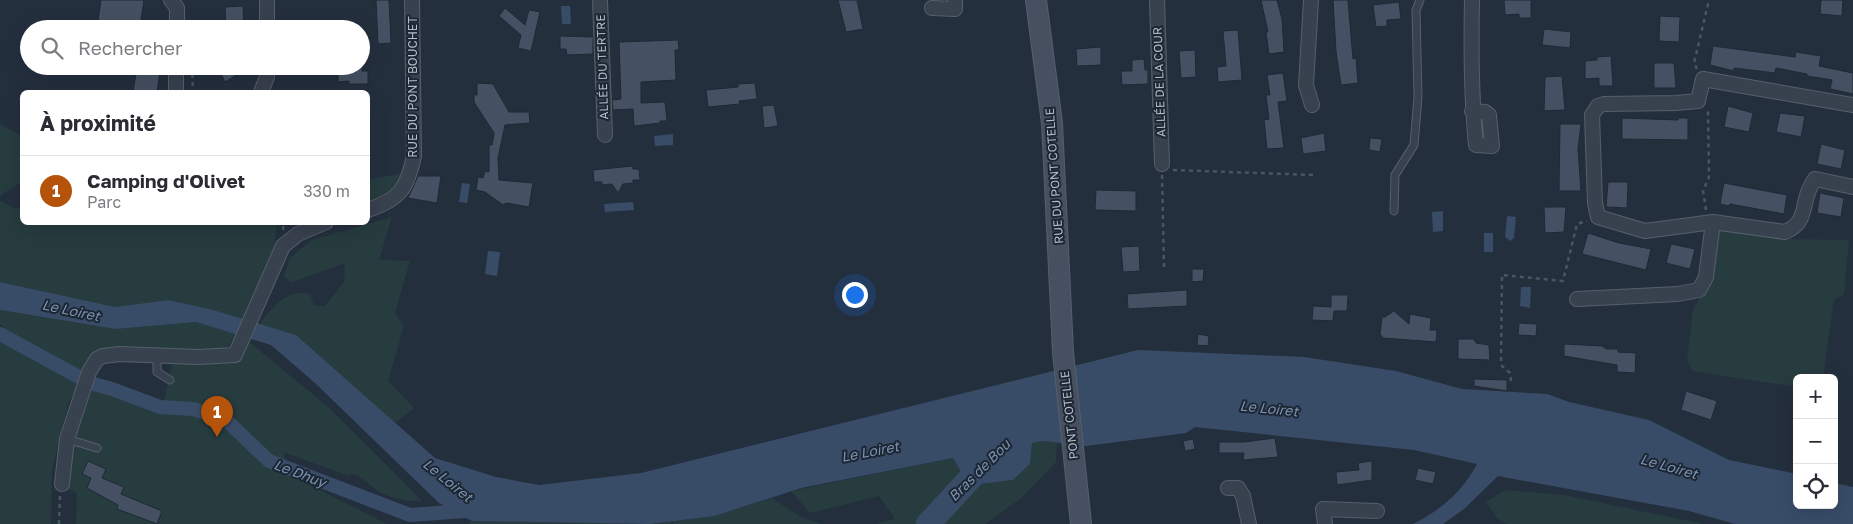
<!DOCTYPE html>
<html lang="fr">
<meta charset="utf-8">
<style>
body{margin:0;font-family:"Golos Text",sans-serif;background:#f2f2f3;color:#2b2b33}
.controls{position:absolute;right:15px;bottom:15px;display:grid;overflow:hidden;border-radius:8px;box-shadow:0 5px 20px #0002}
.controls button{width:45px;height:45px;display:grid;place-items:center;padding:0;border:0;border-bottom:1px solid #e1e1e2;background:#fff;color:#2b2b33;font:25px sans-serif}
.you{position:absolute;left:854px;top:294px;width:18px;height:18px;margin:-12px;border:4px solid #fff;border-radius:50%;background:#1a73e8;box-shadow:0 0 0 8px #1a73e833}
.badge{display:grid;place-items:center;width:32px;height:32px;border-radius:50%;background:#b45309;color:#fff;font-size:16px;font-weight:700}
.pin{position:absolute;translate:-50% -41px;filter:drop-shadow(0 1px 2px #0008)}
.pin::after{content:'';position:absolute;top:26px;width:18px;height:15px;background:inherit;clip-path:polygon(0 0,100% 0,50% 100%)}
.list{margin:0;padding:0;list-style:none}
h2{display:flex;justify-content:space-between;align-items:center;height:65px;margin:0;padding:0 20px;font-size:21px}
h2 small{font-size:16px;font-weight:400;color:#7c7c81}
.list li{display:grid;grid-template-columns:32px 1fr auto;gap:15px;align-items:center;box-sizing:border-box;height:70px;padding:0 20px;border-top:1px solid #e1e1e2}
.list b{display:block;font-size:19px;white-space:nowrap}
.list p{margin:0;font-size:16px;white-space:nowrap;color:#7c7c81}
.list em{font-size:16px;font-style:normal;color:#7c7c81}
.icon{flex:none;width:28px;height:28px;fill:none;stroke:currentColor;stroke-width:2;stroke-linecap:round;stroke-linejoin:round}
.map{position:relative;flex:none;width:1853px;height:524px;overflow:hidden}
.search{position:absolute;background:#fff;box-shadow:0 5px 20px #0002;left:20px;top:20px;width:350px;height:55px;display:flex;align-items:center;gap:12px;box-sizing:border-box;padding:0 18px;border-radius:28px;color:#7c7c81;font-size:19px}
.panel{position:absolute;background:#fff;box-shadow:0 5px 20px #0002;left:20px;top:90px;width:350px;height:135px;border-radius:8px}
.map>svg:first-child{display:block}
.green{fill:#263c3f}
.water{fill:#394c67}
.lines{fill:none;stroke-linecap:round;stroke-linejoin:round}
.canal{stroke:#394c67;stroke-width:14}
.river{stroke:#394c67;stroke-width:24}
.building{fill:#455162;stroke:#1f2835}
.lane-casing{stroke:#565f6c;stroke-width:9}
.street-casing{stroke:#565f6c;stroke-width:16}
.secondary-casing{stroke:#565f6c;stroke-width:22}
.path{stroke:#44595c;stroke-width:2.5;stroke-dasharray:4 4;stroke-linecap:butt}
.lane{stroke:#38414e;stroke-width:7}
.street{stroke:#38414e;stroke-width:14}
.secondary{stroke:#465061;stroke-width:20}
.labels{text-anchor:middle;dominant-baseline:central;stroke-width:4;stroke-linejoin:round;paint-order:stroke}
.street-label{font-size:12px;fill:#b4bcc9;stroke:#1d2633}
.water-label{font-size:14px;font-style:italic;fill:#7c92b1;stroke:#1d2633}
</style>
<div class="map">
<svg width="1853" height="524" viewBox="0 0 1853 524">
<rect width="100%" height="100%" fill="#242f3e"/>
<!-- green -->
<path class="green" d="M0 124 22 136V181L0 196Z
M404 173 391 194 368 203V180Z
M0 201 16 209 22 205V222L277 223 274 247 242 319 168 300 115 307 0 282Z
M392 217 379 260 410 261 395 313 404 326 388 381 414 408 395 423 296 335 259 324C272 309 287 287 310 294L314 305 325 306 344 282 345 263 290 283 284 276 290 258 312 240Z
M1717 230 1775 239 1849 240 1844 294 1834 300 1823 378H1797V387L1692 371 1687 359 1693 309 1708 284Z
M0 310 116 329 196 322 235 334 226 351 99 352 69 401 52 470 51 524H0V341L9 347 4 327 0 325Z
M248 341 326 405 422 501C409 502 388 498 377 490 367 483 362 477 350 473L351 476 346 475 283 452 292 476 387 524H76L77 493 65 488 68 456 92 389 161 414 173 361 238 362Z
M1043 441 1057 443 1056 462 1020 499 985 524H941L980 484 1013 480 1030 464 1032 443Z
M953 458 962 473 916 524H875L895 519 879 496 810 513 791 491Z
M1505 490 1564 495 1703 524H1507L1497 518 1486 502Z
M772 498 801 517 821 524H674L672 522 671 524H468L472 521 650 524 715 516Z"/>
<!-- water -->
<path class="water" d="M561 6H570L571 24H562Z
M673 134V145L655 146 654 136Z
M462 183 470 184 467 203 459 202Z
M633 202 634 210 605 212 604 204Z
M1443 211V231L1433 232 1432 212Z
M1507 216 1516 217 1514 238 1510 241 1505 237Z
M1484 233H1493V252H1484Z
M488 251 500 252 497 276 485 274Z
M0 282 115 307 168 300 213 310 296 335 435 458 496 477 539 485 641 473 1138 350 1304 357 1396 371 1462 389 1547 394 1569 402 1649 420 1729 460 1797 474V505H1834V483L1853 487V524H1735L1689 511 1498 476 1464 509 1443 524H1413C1441 510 1462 492 1477 464L1414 450 1195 427 1186 433 1086 446 1043 441 1032 443 1030 464 1013 480 980 484 962 473 953 458 801 488 715 516 650 524 472 521 439 503 315 383 271 345 196 322 116 329 0 310Z
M1521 287H1531L1530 308 1520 306Z"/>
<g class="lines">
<!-- canal -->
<path class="canal" d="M0 334 90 383 112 389 160 407 193 409 225 419 269 461 410 515 465 511 472 507"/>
<!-- river -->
<path class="river" d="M928 524 991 456"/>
</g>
<!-- building -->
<path class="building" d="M101 0H144L140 26 98 20Z
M376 0H389L391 43 378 44Z
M838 0H857L863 29 846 32Z
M1261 0H1277L1282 19 1284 52 1269 54 1266 32H1268Z
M1333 0H1348L1353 59 1356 58 1358 83 1341 85 1336 52Z
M1504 0H1531V18H1519V14L1505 15Z
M1821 0H1843L1842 16 1820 14Z
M1399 2 1401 19 1387 20V26L1376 27 1373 5Z
M243 6 244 29H226L225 7Z
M505 8 525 25 529 10 540 12 531 51 518 48 521 35 499 16Z
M1660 16 1680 17 1679 42 1659 41Z
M1544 29 1571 32 1570 48 1542 45Z
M1238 30 1242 80 1218 82 1217 67 1226 66 1223 31Z
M560 36 593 37V54L567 55 566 49H560Z
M678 40 679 50H675L676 80 641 82V103L665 102 667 121H660V123L634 126 633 109 613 110 612 100 621 99 619 42Z
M1713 46 1795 57 1796 52 1821 56 1819 66 1853 73V94L1830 89 1832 80 1807 76V74L1776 68 1775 73 1734 68V71L1710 65Z
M1101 47V65L1077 66 1076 49Z
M1195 50 1196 77 1181 78 1179 51Z
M1611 56 1613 86H1599V78L1585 79V61L1597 60V57Z
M1144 59 1145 70H1148V84L1122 85 1121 71H1132V60Z
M1654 63H1674L1676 88H1654Z
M137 66H161L157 92H133Z
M226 66H251L225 82 219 70Z
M347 66H362V71H368V84H349V81L338 82V71H347Z
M1283 73 1287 101 1278 102 1284 148 1267 149 1264 120 1269 119 1266 95H1270L1267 75Z
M1562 76 1565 110 1544 111 1545 77Z
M477 83 493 84 509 112H529L530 123 505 125 498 158 499 180 533 183 529 207 506 203 503 205 485 192 476 190 478 177 483 178 485 171 489 172V145H492L494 133 474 102V95H477Z
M755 83 757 99 739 101 740 104 708 107 706 90 738 87V84Z
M774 105 778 126 764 128 762 106Z
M1728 106 1753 113 1749 132 1724 127Z
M1780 113 1805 116 1801 137 1776 132Z
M1622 118 1678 120V118H1688V140L1622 139Z
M1560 124H1581L1578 149 1581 191H1559Z
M1324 133 1326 151 1303 154 1301 138Z
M1370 138 1382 139 1380 152 1369 150Z
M1821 144 1845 150 1841 169 1817 164Z
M632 166 633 169H639L640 180H633V183L623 184 618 193 612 184 602 185V182H594L593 170Z
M418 176H441L437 203 408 198Z
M1608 182H1628L1627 208 1606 207Z
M1724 183 1787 195 1784 214 1730 204 1729 206 1720 204Z
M1096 190 1136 191V211L1095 210Z
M1820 193 1844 198 1841 217 1817 213Z
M1544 207H1566L1564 232 1545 233Z
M1588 233 1619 243 1651 249 1646 270 1582 254Z
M1671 244 1695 249 1690 269 1666 263Z
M1139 246 1140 271 1123 272 1121 247Z
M1192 269H1204L1203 281 1192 282Z
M1187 290V306L1128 309 1127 294Z
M1331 295H1348L1347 311H1334L1333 321 1312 320 1313 306 1331 307Z
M1394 311 1409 324 1410 314 1431 318 1430 330H1437L1436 342 1383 338 1380 334 1382 317H1385Z
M1519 323 1537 324 1536 336 1518 335Z
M1198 334 1209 336 1208 346 1197 345Z
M1458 339H1474L1476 343 1489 345 1490 360 1458 359Z
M1564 344 1602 346 1606 349H1618V352L1636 353 1635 373 1617 372V365L1564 356Z
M1474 379 1507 380V391L1474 386Z
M1686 391 1717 401 1711 420 1681 410Z
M1275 438 1278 457 1243 460 1244 453H1219V442H1244Z
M1193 439 1195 449 1185 451 1183 441Z
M88 461 106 469 102 478 124 487 121 494 162 511 157 524 117 509 118 505 87 488 91 478 82 474Z
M1372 461V480L1337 485 1336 472 1359 470 1358 463Z
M1418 468 1436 472 1433 484 1415 480Z"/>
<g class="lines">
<!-- lane casing -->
<g class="lane-casing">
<path id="lane" d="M1394 211 1395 175 1414 145 1418 97 1416 10 1420 0
M157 355V372L170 380
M67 439 97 448"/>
</g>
<!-- street casing -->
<g class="street-casing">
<path id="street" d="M171 0 177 8V29
M267 0V29
M600 0 605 135
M1157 0 1162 164
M1311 0 1306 85 1312 105
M1472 0C1471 49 1471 96 1476 145L1492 146 1489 115 1485 112 1472 111
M932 8 955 9V0
M176 92V66
M261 92 267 77V66
M1853 105 1703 79 1698 101 1675 103 1604 104 1598 106 1592 115 1595 203 1598 217 1645 231 1713 222 1785 232C1811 221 1799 200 1815 179L1853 187
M368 210C400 199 407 189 414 156L412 0
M1577 299 1678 294 1699 290 1706 277 1713 222
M62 484 67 439 89 372 97 359 103 356 120 354 198 357 235 355 283 246 298 234 326 222
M1228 488H1238L1243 496 1249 524
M1325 524 1323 509 1377 511"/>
</g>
<!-- secondary casing -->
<g class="secondary-casing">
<path id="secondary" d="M1036 0 1052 123 1063 352 1081 524"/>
</g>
<!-- path -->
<path class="path" d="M192 66 193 92
M1697 69 1694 63 1709 0
M1173 170 1314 175
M1162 175 1164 267
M1706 210 1703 191 1709 177 1708 110
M283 230 284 222
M1511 381 1510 373 1501 365 1502 275 1563 281 1577 224 1587 221
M59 524 60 495"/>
<!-- lane -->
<use href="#lane" class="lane"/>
<!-- street -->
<use href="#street" class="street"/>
<!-- secondary -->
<use href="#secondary" class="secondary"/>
</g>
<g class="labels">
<!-- street labels -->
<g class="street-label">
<text transform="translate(602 67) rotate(-92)">ALLÉE DU TERTRE</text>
<text transform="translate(1159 82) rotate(-92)">ALLÉE DE LA COUR</text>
<text transform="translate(412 87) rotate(-90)">RUE DU PONT BOUCHET</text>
<text transform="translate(1054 176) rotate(-94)">RUE DU PONT COTELLE</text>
<text transform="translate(1069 415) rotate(-96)">PONT COTELLE</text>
</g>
<!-- water labels -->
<g class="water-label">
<text transform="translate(71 310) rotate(12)">Le Loiret</text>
<text transform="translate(1269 408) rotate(6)">Le Loiret</text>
<text transform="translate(870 451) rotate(-11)">Le Loiret</text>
<text transform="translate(1669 466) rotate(16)">Le Loiret</text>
<text transform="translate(979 470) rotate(-45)">Bras de Bou</text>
<text transform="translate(300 473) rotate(21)">Le Dhuy</text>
<text transform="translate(448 480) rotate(39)">Le Loiret</text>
</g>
</g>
</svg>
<div class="controls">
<button>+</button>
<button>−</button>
<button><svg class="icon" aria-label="locate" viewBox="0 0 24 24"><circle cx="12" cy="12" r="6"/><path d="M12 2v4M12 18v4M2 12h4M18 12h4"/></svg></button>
</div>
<div class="you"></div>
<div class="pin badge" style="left:217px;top:437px">1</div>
<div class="search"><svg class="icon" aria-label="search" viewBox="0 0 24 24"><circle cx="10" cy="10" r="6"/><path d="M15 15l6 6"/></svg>Rechercher</div>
<section class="panel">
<h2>À proximité<small></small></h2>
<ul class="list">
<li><span class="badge">1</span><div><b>Camping d'Olivet</b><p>Parc</p></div><em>330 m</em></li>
</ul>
</section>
</div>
